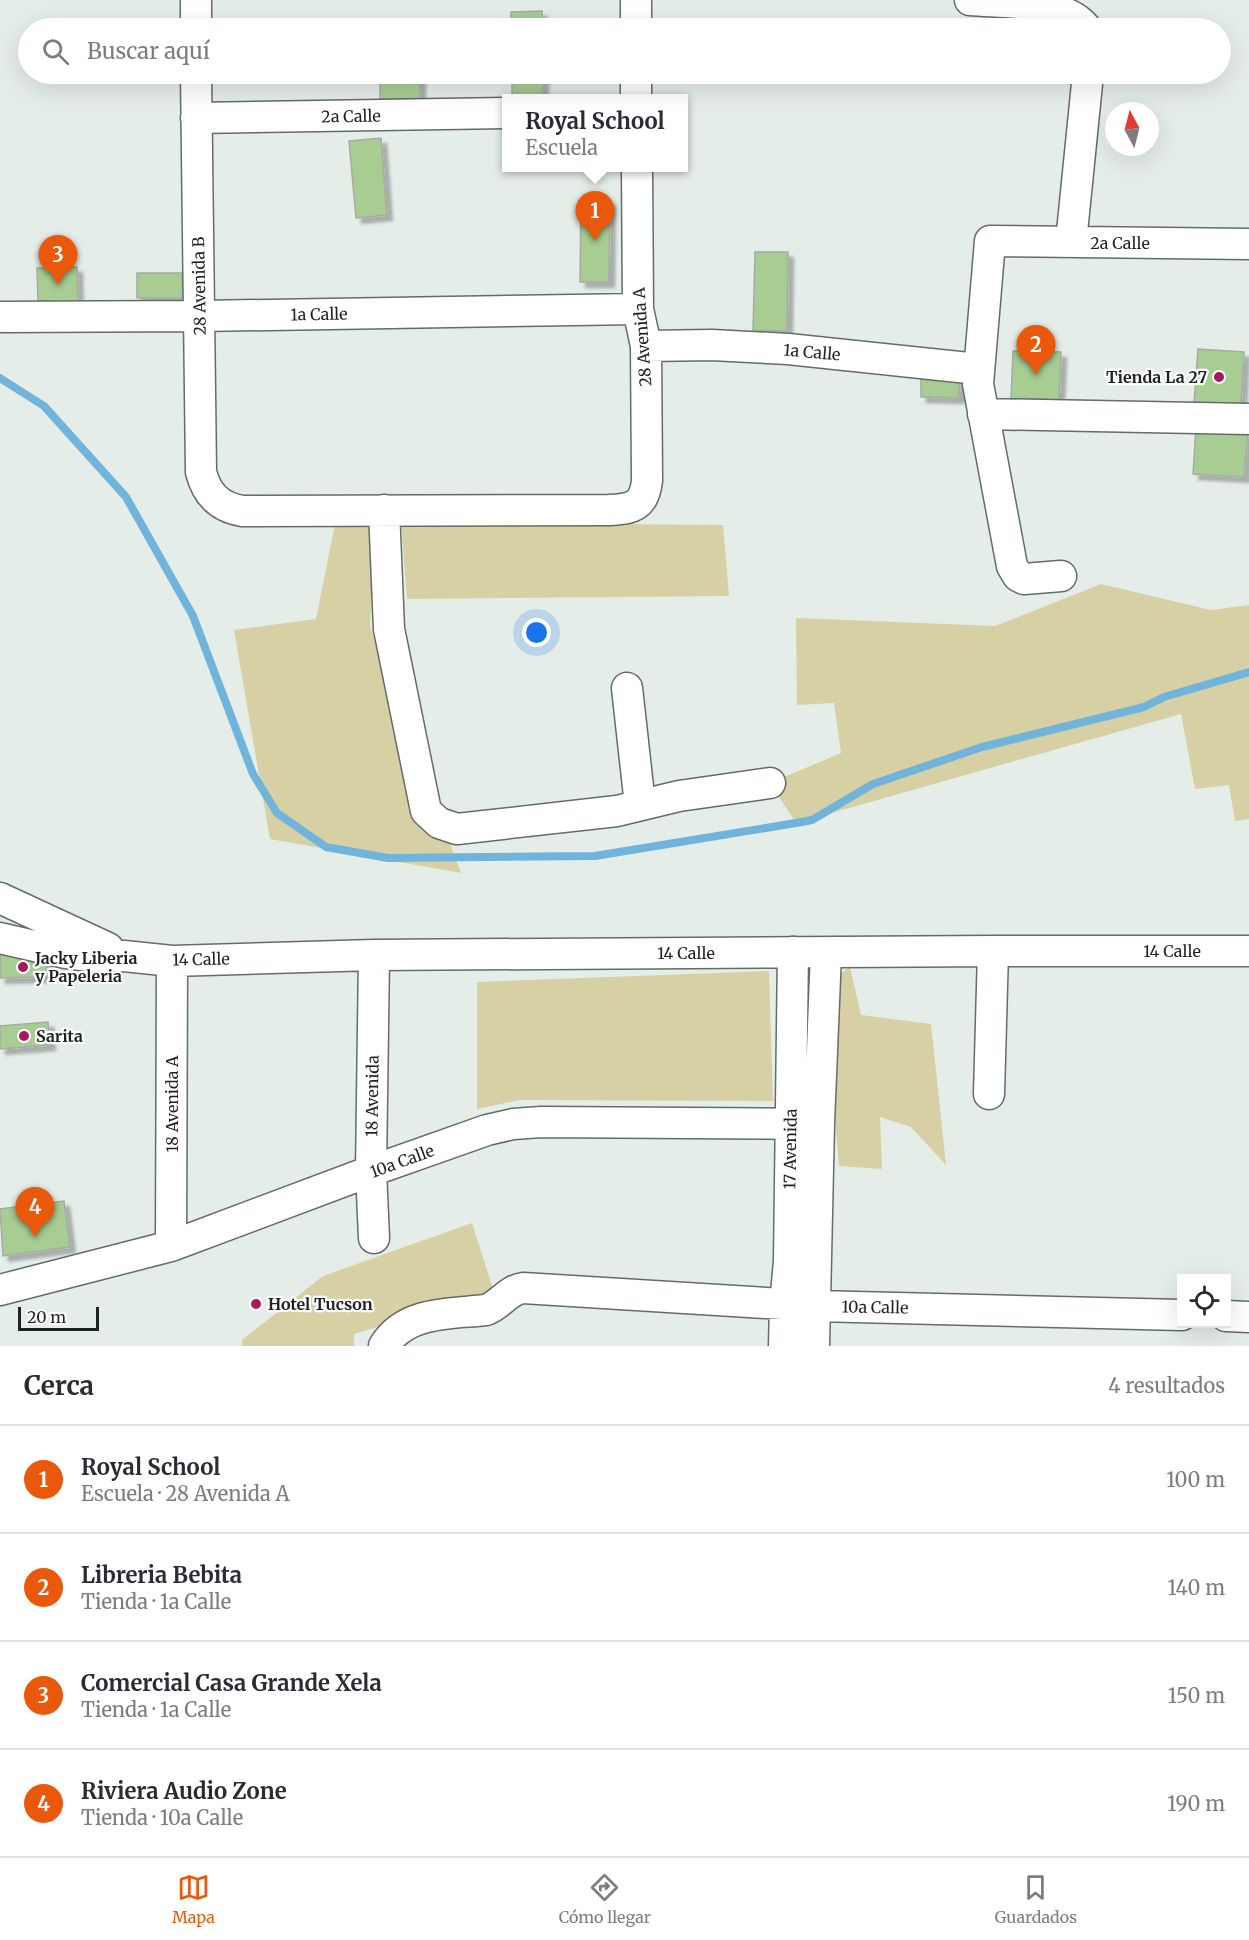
<!DOCTYPE html>
<html lang="es">
<meta charset="utf-8">
<style>
body{margin:0;font-family:Merriweather,serif;background:#f2f2f3;color:#2b2b33}
.controls{position:absolute;right:18px;bottom:18px;display:grid;overflow:hidden;border-radius:0px;box-shadow:0 6px 24px #0002}
.controls button{width:54px;height:54px;display:grid;place-items:center;padding:0;border:0;border-bottom:2px solid #e1e1e2;background:#fff;color:#2b2b33;font:30px sans-serif}
.compass{position:absolute;left:1105px;top:102px;width:54px;height:54px;border-radius:50%;background:#fff;box-shadow:0 6px 24px #0002;rotate:353deg}
.scale{position:absolute;left:18px;bottom:15px;width:81px;box-sizing:border-box;padding-left:6px;border:3px solid #1f2220;border-top:0;font-size:16px;line-height:21px;white-space:nowrap;color:#1f2220;-webkit-text-stroke:4px #fff;paint-order:stroke}
.you{position:absolute;left:537px;top:633px;width:21px;height:21px;margin:-15px;border:4px solid #fff;border-radius:50%;background:#1a73e8;box-shadow:0 0 0 9px #1a73e833}
.badge{display:grid;place-items:center;width:39px;height:39px;border-radius:50%;background:#ea580c;color:#fff;font-size:20px;font-weight:700}
.pin{position:absolute;translate:-50% -50px;filter:drop-shadow(0 2px 3px #0008)}
.pin::after{content:'';position:absolute;top:32px;width:21px;height:18px;background:inherit;clip-path:polygon(0 0,100% 0,50% 100%)}
.popup{position:absolute;left:502px;top:94px;width:186px;height:78px;box-sizing:border-box;display:grid;place-content:center;border-radius:0px;background:#fff;filter:drop-shadow(0 2px 4px #0005);font-size:20px;white-space:nowrap;color:#7c7c81}
.popup b{font-size:22px;color:#2b2b33}
.popup::after{content:'';position:absolute;left:50%;top:100%;margin-left:-12px;border:12px solid transparent;border-top-color:#fff}
.list{margin:0;padding:0;list-style:none}
h2{display:flex;justify-content:space-between;align-items:center;height:78px;margin:0;padding:0 24px;font-size:26px}
h2 small{font-size:20px;font-weight:400;color:#7c7c81}
.list li{display:grid;grid-template-columns:39px 1fr auto;gap:18px;align-items:center;box-sizing:border-box;height:108px;padding:0 24px;border-top:2px solid #e1e1e2}
.list b{display:block;font-size:22px;white-space:nowrap}
.list p{margin:0;font-size:20px;white-space:nowrap;color:#7c7c81}
.list em{font-size:20px;font-style:normal;color:#7c7c81}
.icon{flex:none;width:33px;height:33px;fill:none;stroke:currentColor;stroke-width:2;stroke-linecap:round;stroke-linejoin:round}
.map{position:relative;flex:none;width:1249px;height:1346px;overflow:hidden}
.search{position:absolute;background:#fff;box-shadow:0 6px 24px #0002;left:18px;right:18px;top:18px;height:66px;display:flex;align-items:center;gap:15px;box-sizing:border-box;padding:0 21px;border-radius:33px;color:#7c7c81;font-size:22px}
.sheet{height:510px;background:#fff}
nav{display:flex;justify-content:space-around;align-items:center;box-sizing:border-box;height:84px;border-top:2px solid #e1e1e2;background:#fff;font-size:16px;color:#7c7c81}
nav a{display:grid;justify-items:center;gap:3px}
nav .on{color:#ea580c}
.map>svg:first-child{display:block}
.green{fill:#d7d0a4}
.lines{fill:none;stroke-linecap:round;stroke-linejoin:round}
.stream{stroke:#70b3db;stroke-width:8}
.building{fill:#a7cd92;stroke:#a7aba4;stroke-width:1.5;filter:url(#shadow)}
.minor-casing{stroke:#646b68;stroke-width:33}
.minor{stroke:#fff;stroke-width:30}
.poi-dot{fill:#a61a5d;stroke:#fff;stroke-width:2}
.labels{text-anchor:middle;dominant-baseline:central;stroke-width:4.5;stroke-linejoin:round;paint-order:stroke}
.street-label{font-size:16px;fill:#1f2220;stroke:#fff}
.poi-label{font-size:16px;font-weight:bold;fill:#1f2220;stroke:#fff;text-anchor:start}
</style>
<div class="map">
<svg width="1249" height="1346" viewBox="0 0 1249 1346">
<defs>
<filter id="shadow"><feDropShadow dx="5.5" dy="5.5" stdDeviation="1.5" flood-color="#0004"/></filter>
</defs>
<rect width="100%" height="100%" fill="#e5ede9"/>
<!-- green -->
<path class="green" d="M336 519 375 529 370 627 461 873 270 839 234 630 316 619Z
M401 522 723 525 729 596 407 599Z
M1101 584 1211 610 1249 605V819L1235 821 1229 785 1195 789 1181 714 796 823 770 783 841 753 834 703 797 705 796 618 995 626Z
M850 967 861 1015 931 1024 946 1165 911 1127 880 1117 882 1169 839 1166 824 985Z
M769 971 773 1101 520 1100 477 1109V982Z
M472 1223 494 1292 354 1334V1346H242V1340L323 1276Z"/>
<g class="lines">
<!-- stream -->
<path class="stream" d="M0 378 44 406 126 497 193 616 253 774 277 813 326 847 388 858 595 856 796 823 812 820 873 784 982 747 1144 707 1164 697 1249 672"/>
</g>
<!-- building -->
<path class="building" d="M542 11 543 28H511V12Z
M381 25H420V28H381Z
M380 74H420V99H380Z
M512 74H543V96H512Z
M381 138 387 215 356 218 349 141Z
M581 200H610L609 282H580Z
M755 252H788L787 331 753 330Z
M77 267 78 303H38L37 268Z
M137 273H182L183 298H137Z
M1198 349 1244 352 1241 405 1194 403Z
M1013 351 1061 352 1059 400 1011 398Z
M921 375 960 377 959 398 921 397Z
M1196 427 1248 430 1244 477 1193 474Z
M0 948 46 958V977L0 978Z
M48 1022 50 1045 0 1049V1026Z
M64 1201 70 1247 3 1256 0 1209Z"/>
<g class="lines">
<!-- minor casing -->
<g class="minor-casing">
<path id="minor" d="M196 0V28
M636 0V28
M970 0C1005 3 1064 0 1086 28
M196 74 201 472C207 495 219 507 242 511L609 510C633 509 644 506 647 481L646 346 638 309 637 168
M636 74V98
M196 118 506 113
M1071 242 1088 74
M0 317 200 316 638 309
M646 346 712 345 788 349 978 369
M983 414 1249 419
M384 510 389 629 426 811 439 823 457 829 617 811 679 796 770 783
M1061 576 1024 579 1018 576 1012 566 978 384 990 241 1249 244
M627 688 640 805
M0 898 108 948
M0 938 65 953 95 957 124 956 172 961 374 955 993 951H1249
M374 955 371 1171 374 1238
M989 1094 993 951
M171 1246 172 961
M0 1290 171 1246 371 1171 487 1130 513 1124 541 1122 819 1124
M1226 1316 1249 1317
M384 1346C405 1311 450 1314 486 1310 500 1305 508 1290 523 1288L815 1306 1182 1315
M784 1346 785 1305 789 1261 793 952
M814 1346 819 1124 826 953"/>
</g>
<!-- minor -->
<use href="#minor" class="minor"/>
</g>
<!-- markers -->
<g class="poi-dot">
<circle cx="1219" cy="377" r="6"/>
<circle cx="23" cy="967" r="6"/>
<circle cx="24" cy="1036" r="6"/>
<circle cx="256" cy="1304" r="6"/>
</g>
<g class="labels">
<!-- street labels -->
<g class="street-label">
<text transform="translate(351 116) rotate(-1)">2a Calle</text>
<text x="1120" y="243">2a Calle</text>
<text transform="translate(199 286) rotate(-91)">28 Avenida B</text>
<text transform="translate(319 314) rotate(-1)">1a Calle</text>
<text transform="translate(642 337) rotate(-94)">28 Avenida A</text>
<text transform="translate(812 352) rotate(5)">1a Calle</text>
<text x="1172" y="951">14 Calle</text>
<text x="686" y="953">14 Calle</text>
<text transform="translate(201 959) rotate(-1)">14 Calle</text>
<text transform="translate(372 1096) rotate(-89)">18 Avenida</text>
<text transform="translate(172 1104) rotate(-90)">18 Avenida A</text>
<text transform="translate(790 1149) rotate(-89)">17 Avenida</text>
<text transform="translate(402 1161) rotate(-20)">10a Calle</text>
<text transform="translate(875 1307) rotate(1)">10a Calle</text>
</g>
<!-- poi labels -->
<g class="poi-label">
<text x="1207" y="377" text-anchor="end">Tienda La 27</text>
<text x="35" y="958">Jacky Liberia<tspan x="35" dy="18">y Papeleria</tspan></text>
<text x="36" y="1036">Sarita</text>
<text x="268" y="1304">Hotel Tucson</text>
</g>
</g>
</svg>
<div class="controls">
<button><svg class="icon" aria-label="locate" viewBox="0 0 24 24"><circle cx="12" cy="12" r="6"/><path d="M12 2v4M12 18v4M2 12h4M18 12h4"/></svg></button>
</div>
<svg class="compass" viewBox="-18 -18 36 36"><path d="M0-13l5 13h-10z" fill="#e53935"/><path d="M0 13l5-13h-10z" fill="#7c7c81"/></svg>
<div class="scale">20 m</div>
<div class="you"></div>
<div class="pin badge" style="left:595px;top:241px">1</div>
<div class="popup"><b>Royal School</b>Escuela</div>
<div class="pin badge" style="left:1036px;top:375px">2</div>
<div class="pin badge" style="left:58px;top:285px">3</div>
<div class="pin badge" style="left:35px;top:1237px">4</div>
<div class="search"><svg class="icon" aria-label="search" viewBox="0 0 24 24"><circle cx="10" cy="10" r="6"/><path d="M15 15l6 6"/></svg>Buscar aquí</div>
</div>
<section class="sheet">
<h2>Cerca<small>4 resultados</small></h2>
<ul class="list">
<li><span class="badge">1</span><div><b>Royal School</b><p>Escuela · 28 Avenida A</p></div><em>100 m</em></li>
<li><span class="badge">2</span><div><b>Libreria Bebita</b><p>Tienda · 1a Calle</p></div><em>140 m</em></li>
<li><span class="badge">3</span><div><b>Comercial Casa Grande Xela</b><p>Tienda · 1a Calle</p></div><em>150 m</em></li>
<li><span class="badge">4</span><div><b>Riviera Audio Zone</b><p>Tienda · 10a Calle</p></div><em>190 m</em></li>
</ul>
</section>
<nav>
<a class="on"><svg class="icon" aria-label="map" viewBox="0 0 24 24"><path d="M3 6l6-2 6 2 6-2v14l-6 2-6-2-6 2zM9 4v14M15 6v14"/></svg>Mapa</a>
<a><svg class="icon" aria-label="directions" viewBox="0 0 24 24"><path d="M12 3l9 9-9 9-9-9zM9 14v-3h6M13 9l2 2-2 2"/></svg>Cómo llegar</a>
<a><svg class="icon" aria-label="saved" viewBox="0 0 24 24"><path d="M7 4h10v16l-5-4-5 4z"/></svg>Guardados</a>
</nav>
